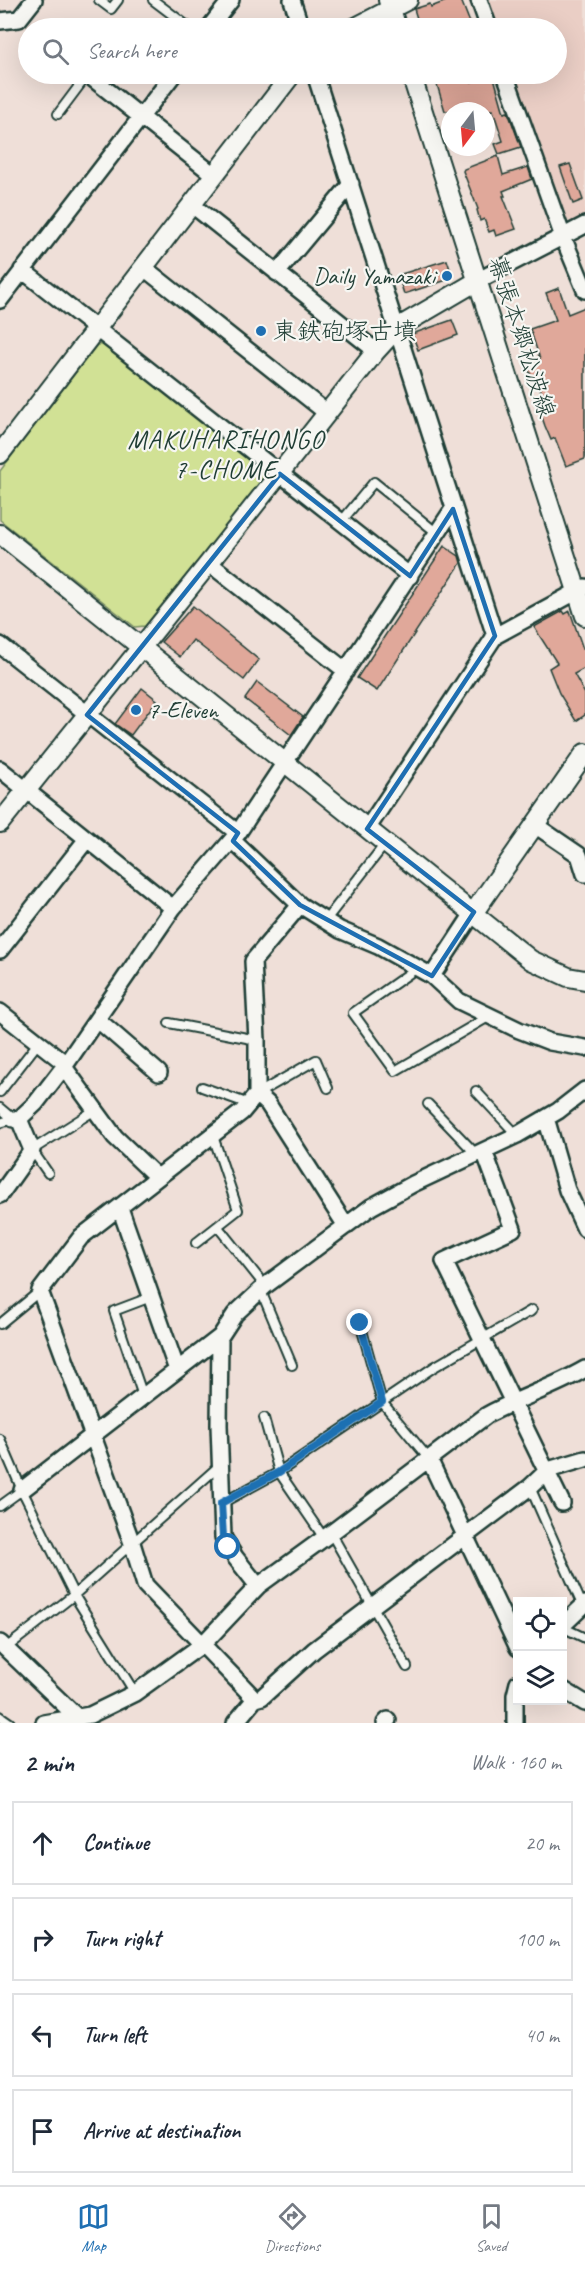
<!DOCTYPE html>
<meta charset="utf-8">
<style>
body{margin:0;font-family:Caveat,"Klee One",sans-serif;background:#f2f2f3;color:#1f2937}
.controls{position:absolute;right:18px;bottom:18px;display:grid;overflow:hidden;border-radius:0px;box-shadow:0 6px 24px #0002}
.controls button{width:54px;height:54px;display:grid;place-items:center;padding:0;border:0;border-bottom:2px solid #e0e1e3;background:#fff;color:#1f2937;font:30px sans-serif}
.compass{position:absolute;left:441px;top:102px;width:54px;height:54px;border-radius:50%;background:#fff;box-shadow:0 6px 24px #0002;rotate:196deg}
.stop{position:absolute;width:18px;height:18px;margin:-14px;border:4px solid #1f6fb2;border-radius:50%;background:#fff}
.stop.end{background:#1f6fb2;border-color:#fff;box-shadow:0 2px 6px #0008}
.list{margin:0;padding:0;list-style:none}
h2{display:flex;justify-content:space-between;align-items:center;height:78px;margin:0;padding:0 24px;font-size:26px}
h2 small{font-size:20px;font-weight:400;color:#747a83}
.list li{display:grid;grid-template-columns:39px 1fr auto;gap:18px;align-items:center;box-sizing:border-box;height:84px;margin:0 12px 12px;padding:0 12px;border:2px solid #e0e1e3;border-radius:0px}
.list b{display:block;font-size:22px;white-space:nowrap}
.list em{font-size:20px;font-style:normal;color:#747a83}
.icon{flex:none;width:33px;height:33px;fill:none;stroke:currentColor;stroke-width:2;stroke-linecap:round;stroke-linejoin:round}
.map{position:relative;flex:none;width:585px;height:1723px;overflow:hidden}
.search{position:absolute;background:#fff;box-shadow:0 6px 24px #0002;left:18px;right:18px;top:18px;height:66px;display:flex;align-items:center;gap:15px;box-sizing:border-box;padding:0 21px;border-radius:33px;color:#747a83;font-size:22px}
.sheet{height:462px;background:#fff}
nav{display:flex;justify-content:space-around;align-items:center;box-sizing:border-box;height:84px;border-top:2px solid #e0e1e3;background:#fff;font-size:16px;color:#747a83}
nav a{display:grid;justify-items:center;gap:3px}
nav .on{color:#1f6fb2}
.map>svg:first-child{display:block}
.built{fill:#eacec5}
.green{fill:#d1e195;stroke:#788f64;stroke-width:1.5}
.building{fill:#e0a89a;stroke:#1f3d34;stroke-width:1.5}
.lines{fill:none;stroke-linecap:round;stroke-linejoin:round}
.service-casing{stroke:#1f3d34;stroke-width:12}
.minor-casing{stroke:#1f3d34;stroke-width:20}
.tertiary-casing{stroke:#1f3d34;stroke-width:22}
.service{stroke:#f6f6f2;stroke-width:8}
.minor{stroke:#f6f6f2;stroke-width:15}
.tertiary{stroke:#f6f6f2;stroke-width:18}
.route{stroke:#1f6fb2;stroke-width:8}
.marked{fill:none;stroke:#1f6fb2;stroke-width:4.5;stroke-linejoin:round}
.poi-dot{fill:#1f6fb2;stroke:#f6f6f2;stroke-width:2}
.labels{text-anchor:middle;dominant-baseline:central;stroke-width:4.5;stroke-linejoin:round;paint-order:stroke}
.poi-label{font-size:24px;fill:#1f3d34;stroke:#f6f6f2;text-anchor:start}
.street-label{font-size:24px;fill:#1f3d34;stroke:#f6f6f2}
.neighbourhood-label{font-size:26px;letter-spacing:1.5px;fill:#1f3d34;stroke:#f6f6f2}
</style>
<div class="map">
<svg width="585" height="1723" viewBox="0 0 585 1723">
<rect width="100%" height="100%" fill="#efdfd8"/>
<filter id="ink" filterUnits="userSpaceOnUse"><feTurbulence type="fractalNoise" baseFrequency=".0167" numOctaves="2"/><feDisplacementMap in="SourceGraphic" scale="12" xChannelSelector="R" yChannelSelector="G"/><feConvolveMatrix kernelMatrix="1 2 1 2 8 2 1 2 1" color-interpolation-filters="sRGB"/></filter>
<g filter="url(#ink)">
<!-- built -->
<path class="built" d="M484 0H585V214L571 222 563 217 511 74H556V28H495Z"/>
<!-- green -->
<path class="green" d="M107 344 263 470 264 479 145 626 135 627 0 520V471L97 345Z"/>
<!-- building -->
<path class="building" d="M449 0H461L472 28H420L414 9 430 4 431 7Z
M439 74H457L460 82 470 79 471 82 493 74 504 113 508 112 521 147 499 154 495 144 503 141 493 110 445 111 435 78 440 76Z
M498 156 503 175 528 167 532 179 503 191 505 196H503L516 229 496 236 494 230 489 232 484 219 480 221 477 210 478 209 463 171 464 169Z
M570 164 583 200 573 204 560 167Z
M447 260 453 278 404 294 398 275Z
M559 288 568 314 585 307V459L566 466 555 438 551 440 545 426 535 397 542 394 536 377 532 378 526 364 540 359 530 329 556 320 546 293Z
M452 320 458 335 418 350 412 334Z
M444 546 459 556 461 563 377 691 357 678Z
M193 606 259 660 244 680 193 640 180 657 161 642Z
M563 611 565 614 570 611 583 649 585 648V668L574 674 585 694V715L576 721 559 693 549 668 557 663 534 627Z
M257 682 303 717 291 735 245 699Z
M142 688 157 700 131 735 115 724Z"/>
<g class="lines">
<!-- service casing -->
<g class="service-casing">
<path id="service" d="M99 0 111 9 118 0
M153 0 190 28
M58 114 88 74
M341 522 374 482 437 533
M325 921 385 844
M417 968 353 1013 395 1071 490 1016
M169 1023 257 1040
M202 1087 249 1104
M476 1091 517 1135
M0 1092 38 1043
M257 1094 316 1060 328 1088
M428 1104 476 1154
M0 1108 13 1119
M0 1123 13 1119
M48 1173 32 1150 95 1110
M218 1227 265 1286
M196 1243 238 1210 213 1136
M261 1291 292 1365
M360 1323 382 1402 429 1459
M0 1324 40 1291
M143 1396 114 1311 151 1297
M264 1418 279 1472 324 1538
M0 1439 22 1490 74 1595 135 1693
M530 1487 583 1607
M222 1503 279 1472 434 1367 532 1310 530 1312
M0 1506 22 1490
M331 1533 407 1667
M562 1627 585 1638
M6 1648 74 1595 219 1466
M0 1716 10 1723"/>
</g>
<!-- minor casing -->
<g class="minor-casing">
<path id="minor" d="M292 0 301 28
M479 0 489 28
M0 21 19 19 34 0
M209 28 231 0
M87 74 214 175
M315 74 495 636
M505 74 563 237 585 290
M191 204 376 351
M143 267 327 413
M22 270 410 576
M277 273 351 184
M479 280 585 225
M0 300 174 74
M209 563 346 671
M0 645 238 833
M0 769 173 908
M535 825 579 855 585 874
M367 829 495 636 585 587
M233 841 300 905 340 930 378 946 432 976 459 1001 519 1030 550 1042 585 1048
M0 950 87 839
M432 976 474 912
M0 1012 66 1064
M98 1020 159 1073
M64 1067 115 1137 157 1177
M257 1094 268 1104 346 1226
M546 1118 567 1190 585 1229
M13 1119H19L36 1103 66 1064 173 908 238 833 453 509
M484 1151 513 1229 444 1261 562 1503
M0 1195 32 1150 19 1119
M120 1208 177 1370
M220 1337 219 1425 223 1537 235 1557 258 1586
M429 1459 518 1648
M22 1490 220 1337 235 1314 265 1286 371 1207 413 1184 517 1135 558 1111 585 1090
M562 1626 585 1604
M0 1643 78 1718
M562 1689 585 1703
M255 1699 145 1585 132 1543 40 1291 81 1237 242 1112 257 1094V1040L253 961 300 905
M44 1723 90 1715 135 1693 203 1644 258 1586 331 1533 487 1415C519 1398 554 1387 585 1369
M235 1723 255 1699 262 1697 314 1650 530 1487 548 1470 585 1459
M385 1723 388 1720
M515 1723V1695L518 1683"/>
</g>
<!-- tertiary casing -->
<g class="tertiary-casing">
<path id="tertiary" d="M388 0 397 28
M354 28 408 0
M411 74 585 616
M0 454 292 74
M0 534 531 960 568 977 585 980
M0 823 209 563 376 351 397 328 479 280
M474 912 585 753"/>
</g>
<!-- service -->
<use href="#service" class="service"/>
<!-- minor -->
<use href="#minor" class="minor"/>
<!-- tertiary -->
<use href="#tertiary" class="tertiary"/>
</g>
</g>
<g class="lines" filter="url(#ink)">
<!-- route -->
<path class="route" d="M228 1547 223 1537 221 1503 279 1472 382 1402 360 1323"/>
</g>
<!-- marked area -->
<path class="marked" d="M280 474 410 576 453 509 495 636 367 829 474 912 432 976 300 905 233 841 238 833 87 715Z"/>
<!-- markers -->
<g class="poi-dot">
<circle cx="447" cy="276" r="6"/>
<circle cx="261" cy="331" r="6"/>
<circle cx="136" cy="710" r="6"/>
</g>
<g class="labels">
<!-- poi labels -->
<g class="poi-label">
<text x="435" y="276" text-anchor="end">Daily Yamazaki</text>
<text x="273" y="331">東鉄砲塚古墳</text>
<text x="148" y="710">7-Eleven</text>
</g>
<!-- street labels -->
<g class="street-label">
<text transform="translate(522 337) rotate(72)">幕張本郷松波線</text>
</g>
<!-- neighbourhood labels -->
<g class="neighbourhood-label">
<text x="226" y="439">MAKUHARIHONGO<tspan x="226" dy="30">7-CHOME</tspan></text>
</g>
</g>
</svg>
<div class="controls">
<button><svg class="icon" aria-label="locate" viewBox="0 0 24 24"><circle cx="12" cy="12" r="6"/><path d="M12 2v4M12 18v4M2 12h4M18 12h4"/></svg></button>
<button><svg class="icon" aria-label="layers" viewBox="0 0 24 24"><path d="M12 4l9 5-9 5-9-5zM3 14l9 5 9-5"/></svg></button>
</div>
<svg class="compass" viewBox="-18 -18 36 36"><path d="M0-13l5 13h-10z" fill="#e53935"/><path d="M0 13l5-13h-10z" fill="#747a83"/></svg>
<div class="stop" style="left:228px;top:1547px"></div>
<div class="stop end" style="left:360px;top:1323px"></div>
<div class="search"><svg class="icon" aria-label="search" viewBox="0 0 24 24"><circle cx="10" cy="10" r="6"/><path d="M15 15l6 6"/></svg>Search here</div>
</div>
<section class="sheet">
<h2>2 min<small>Walk · 160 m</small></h2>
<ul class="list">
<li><svg class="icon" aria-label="ahead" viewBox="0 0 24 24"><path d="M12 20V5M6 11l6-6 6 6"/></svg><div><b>Continue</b></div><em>20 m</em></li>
<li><svg class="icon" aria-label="right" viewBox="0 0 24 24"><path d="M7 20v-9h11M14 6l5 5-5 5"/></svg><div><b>Turn right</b></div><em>100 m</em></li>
<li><svg class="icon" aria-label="left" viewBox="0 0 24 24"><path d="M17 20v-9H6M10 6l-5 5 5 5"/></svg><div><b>Turn left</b></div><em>40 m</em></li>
<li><svg class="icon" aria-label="arrive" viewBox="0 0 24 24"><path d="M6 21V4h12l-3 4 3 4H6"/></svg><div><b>Arrive at destination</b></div></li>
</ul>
</section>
<nav>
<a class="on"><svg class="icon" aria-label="map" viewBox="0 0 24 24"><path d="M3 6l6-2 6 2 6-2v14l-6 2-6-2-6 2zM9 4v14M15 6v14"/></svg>Map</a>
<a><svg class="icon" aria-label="directions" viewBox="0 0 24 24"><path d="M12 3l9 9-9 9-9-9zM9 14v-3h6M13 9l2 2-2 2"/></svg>Directions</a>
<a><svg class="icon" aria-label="saved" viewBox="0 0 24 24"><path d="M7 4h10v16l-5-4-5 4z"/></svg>Saved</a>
</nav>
